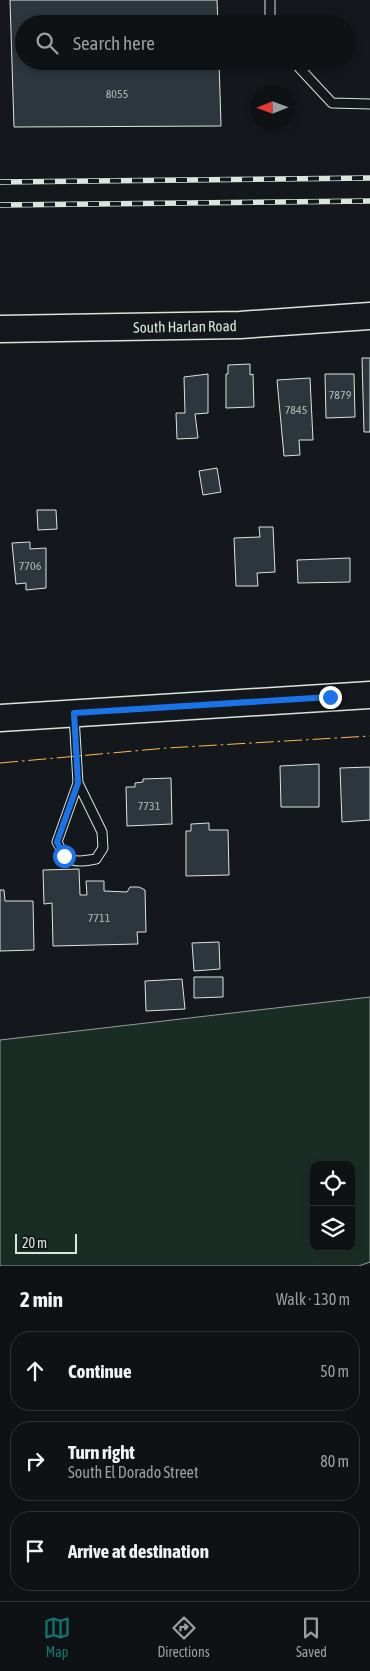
<!DOCTYPE html>
<meta charset="utf-8">
<style>
body{margin:0;font-family:"Asap Condensed",sans-serif;background:#1d2022;color:#f1f3f6}
.controls{position:absolute;right:15px;bottom:15px;display:grid;overflow:hidden;border-radius:10px;box-shadow:0 2px 8px #0003}
.controls button{width:45px;height:45px;display:grid;place-items:center;padding:0;border:0;border-bottom:1px solid #2f3234;background:#0f1215;color:#f1f3f6;font:25px sans-serif}
.compass{position:absolute;left:250px;top:85px;width:45px;height:45px;border-radius:50%;background:#0f1215;box-shadow:0 2px 8px #0003;rotate:269deg}
.scale{position:absolute;left:15px;bottom:12px;width:62px;box-sizing:border-box;padding-left:5px;border:2px solid #d8e6dc;border-top:0;font-size:14px;line-height:18px;white-space:nowrap;color:#d8e6dc;-webkit-text-stroke:4px #14181c;paint-order:stroke}
.stop{position:absolute;width:15px;height:15px;margin:-11px;border:4px solid #1a73e8;border-radius:50%;background:#fff}
.stop.end{background:#1a73e8;border-color:#fff;box-shadow:0 1px 5px #0008}
.list{margin:0;padding:0;list-style:none}
h2{display:flex;justify-content:space-between;align-items:center;height:65px;margin:0;padding:0 20px;font-size:21px}
h2 small{font-size:16px;font-weight:400;color:#9b9ea0}
.list li{display:grid;grid-template-columns:32px 1fr auto;gap:15px;align-items:center;box-sizing:border-box;height:80px;margin:0 10px 10px;padding:0 10px;border:1px solid #2f3234;border-radius:20px}
.list b{display:block;font-size:19px;white-space:nowrap}
.list p{margin:0;font-size:16px;white-space:nowrap;color:#9b9ea0}
.list em{font-size:16px;font-style:normal;color:#9b9ea0}
.icon{flex:none;width:28px;height:28px;fill:none;stroke:currentColor;stroke-width:2;stroke-linecap:round;stroke-linejoin:round}
.map{position:relative;flex:none;width:370px;height:1266px;overflow:hidden}
.search{position:absolute;background:#0f1215;box-shadow:0 2px 8px #0003;left:15px;right:15px;top:15px;height:55px;display:flex;align-items:center;gap:12px;box-sizing:border-box;padding:0 18px;border-radius:28px;color:#9b9ea0;font-size:19px}
.sheet{height:335px;background:#0f1215}
nav{display:flex;justify-content:space-around;align-items:center;box-sizing:border-box;height:70px;border-top:1px solid #2f3234;background:#0f1215;font-size:14px;color:#9b9ea0}
nav a{display:grid;justify-items:center;gap:2px}
nav .on{color:#0f766e}
.map>svg:first-child{display:block}
.green{fill:#1a2d24;stroke:#939e99;fill-rule:evenodd}
.building{fill:#2c363c;stroke:#d8e6dc}
.lines{fill:none;stroke-linecap:round;stroke-linejoin:round}
.lane-casing{stroke:#d8e6dc;stroke-width:11}
.secondary-casing{stroke:#d8e6dc;stroke-width:29}
.lane{stroke:#14181c;stroke-width:9}
.secondary{stroke:#14181c;stroke-width:26}
.rail-casing{stroke:#d8e6dc;stroke-width:5.5}
.rail{stroke:#14181c;stroke-width:4;stroke-dasharray:11;stroke-linecap:butt}
.power{stroke:#ffb74d;stroke-width:1;stroke-dasharray:18 4 2.5 4;stroke-linecap:butt}
.route{stroke:#1a73e8;stroke-width:6}
.labels{text-anchor:middle;dominant-baseline:central;stroke-width:4;stroke-linejoin:round;paint-order:stroke}
.number-label{font-size:12px;fill:#adbab4}
.street-label{font-size:15px;fill:#d8e6dc;stroke:#14181c}
</style>
<div class="map">
<svg width="370" height="1266" viewBox="0 0 370 1266">
<rect width="100%" height="100%" fill="#14181c"/>
<!-- green -->
<path class="green" d="M370 997V1262L359 1266H0V1040ZM314 1165H351V1247H314Z"/>
<!-- building -->
<path class="building" d="M10 0H217L218 24H24V61H219L221 126 14 127Z
M362 358H370V432H364Z
M250 364V375L253 374 254 407 226 408V374H228V365Z
M208 374V413L195 414 198 438 177 439 176 413H185L184 377Z
M325 374H354L355 417 326 418Z
M310 378 313 440H299L300 455 284 456 277 380Z
M217 468 221 492 203 495 199 471Z
M37 510H56L57 529 38 530Z
M259 527H273L275 572 257 573 258 586H236L234 538 260 537Z
M30 542V549L46 548V588L26 590V583L16 584 12 543Z
M350 558V582L298 583 297 560Z
M319 764V807H281L280 766Z
M370 767V820L342 822 340 768Z
M171 778 172 824 127 826 126 787H135V783L143 782V779Z
M209 823V830H228L229 875 186 876V831H191V824Z
M79 869 80 895H87L86 881H104V891L127 892 130 887H139L145 890 146 932H137L138 944 53 946 52 903 44 904 43 870Z
M0 890H4L5 901H33L34 950 0 951Z
M219 942 220 969 194 971 192 943Z
M194 977H223V997L194 998Z
M182 979 185 1009 146 1011 145 981Z"/>
<g class="lines">
<!-- lane casing -->
<g class="lane-casing">
<path id="lane" d="M270 24V0
M293 61 332 103 370 104
M74 716 78 783 57 842C67 863 74 863 96 859L103 848 102 832 78 783"/>
</g>
<!-- secondary casing -->
<g class="secondary-casing">
<g id="secondary">
<path id="s1" d="M0 329 240 325 370 316"/>
<path d="M0 718 370 695"/>
</g>
</g>
<!-- lane -->
<use href="#lane" class="lane"/>
<!-- secondary -->
<use href="#secondary" class="secondary"/>
<!-- rail casing -->
<g class="rail-casing">
<path id="rail" d="M0 182 370 178
M0 205 370 201"/>
</g>
<!-- rail -->
<use href="#rail" class="rail"/>
<!-- power -->
<path class="power" d="M0 763 167 748 370 736"/>
</g>
<g class="lines">
<!-- route -->
<path class="route" d="M64 856 57 842 78 783 74 713 330 697"/>
</g>
<g class="labels">
<!-- number labels -->
<g class="number-label">
<text x="117" y="94">8055</text>
<text x="340" y="395">7879</text>
<text x="296" y="410">7845</text>
<text x="30" y="566">7706</text>
<text x="149" y="806">7731</text>
<text x="99" y="918">7711</text>
</g>
<!-- street labels -->
<g class="street-label">
<text stroke="none"><textPath href="#s1" startOffset="185">South Harlan Road</textPath></text>
</g>
</g>
</svg>
<div class="controls">
<button><svg class="icon" aria-label="locate" viewBox="0 0 24 24"><circle cx="12" cy="12" r="6"/><path d="M12 2v4M12 18v4M2 12h4M18 12h4"/></svg></button>
<button><svg class="icon" aria-label="layers" viewBox="0 0 24 24"><path d="M12 4l9 5-9 5-9-5zM3 14l9 5 9-5"/></svg></button>
</div>
<svg class="compass" viewBox="-18 -18 36 36"><path d="M0-13l5 13h-10z" fill="#e53935"/><path d="M0 13l5-13h-10z" fill="#9b9ea0"/></svg>
<div class="scale">20 m</div>
<div class="stop" style="left:64px;top:856px"></div>
<div class="stop end" style="left:330px;top:697px"></div>
<div class="search"><svg class="icon" aria-label="search" viewBox="0 0 24 24"><circle cx="10" cy="10" r="6"/><path d="M15 15l6 6"/></svg>Search here</div>
</div>
<section class="sheet">
<h2>2 min<small>Walk · 130 m</small></h2>
<ul class="list">
<li><svg class="icon" aria-label="ahead" viewBox="0 0 24 24"><path d="M12 20V5M6 11l6-6 6 6"/></svg><div><b>Continue</b></div><em>50 m</em></li>
<li><svg class="icon" aria-label="right" viewBox="0 0 24 24"><path d="M7 20v-9h11M14 6l5 5-5 5"/></svg><div><b>Turn right</b><p>South El Dorado Street</p></div><em>80 m</em></li>
<li><svg class="icon" aria-label="arrive" viewBox="0 0 24 24"><path d="M6 21V4h12l-3 4 3 4H6"/></svg><div><b>Arrive at destination</b></div></li>
</ul>
</section>
<nav>
<a class="on"><svg class="icon" aria-label="map" viewBox="0 0 24 24"><path d="M3 6l6-2 6 2 6-2v14l-6 2-6-2-6 2zM9 4v14M15 6v14"/></svg>Map</a>
<a><svg class="icon" aria-label="directions" viewBox="0 0 24 24"><path d="M12 3l9 9-9 9-9-9zM9 14v-3h6M13 9l2 2-2 2"/></svg>Directions</a>
<a><svg class="icon" aria-label="saved" viewBox="0 0 24 24"><path d="M7 4h10v16l-5-4-5 4z"/></svg>Saved</a>
</nav>
